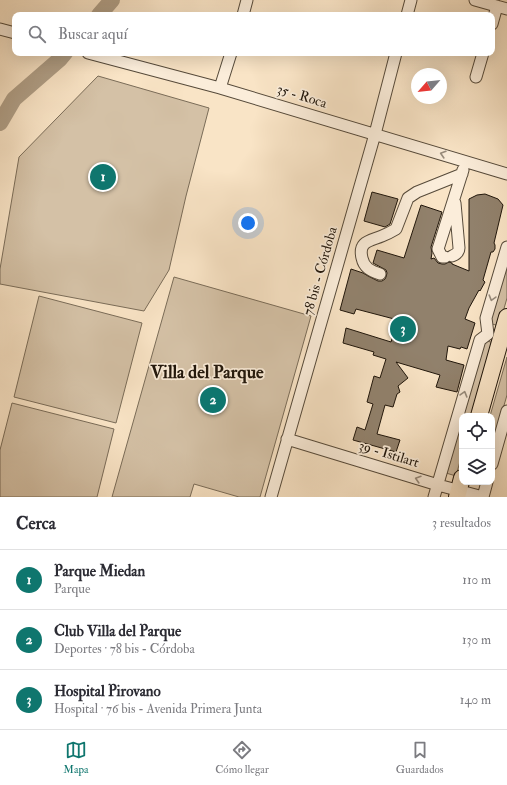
<!DOCTYPE html>
<html lang="es">
<meta charset="utf-8">
<style>
body{margin:0;font-family:"IM FELL Double Pica",serif;background:#f7f7f7;color:#2b2b33}
.controls{position:absolute;right:12px;bottom:12px;display:grid;overflow:hidden;border-radius:8px;box-shadow:0 4px 16px #0002}
.controls button{width:36px;height:36px;display:grid;place-items:center;padding:0;border:0;border-bottom:1px solid #e1e1e2;background:#fff;color:#2b2b33;font:20px sans-serif}
.compass{position:absolute;left:411px;top:68px;width:36px;height:36px;border-radius:50%;background:#fff;box-shadow:0 4px 16px #0002;rotate:242deg}
.you{position:absolute;left:248px;top:223px;width:14px;height:14px;margin:-10px;border:3px solid #fff;border-radius:50%;background:#1a73e8;box-shadow:0 0 0 6px #1a73e833}
.badge{display:grid;place-items:center;width:26px;height:26px;border-radius:50%;background:#0f766e;color:#fff;font-size:13px;font-weight:700}
.pin{position:absolute;translate:-50% -50%;border:2px solid #fff;box-shadow:0 1px 4px #0006}
.list{margin:0;padding:0;list-style:none}
h2{display:flex;justify-content:space-between;align-items:center;height:52px;margin:0;padding:0 16px;font-size:17px}
h2 small{font-size:13px;font-weight:400;color:#7c7c81}
.list li{display:grid;grid-template-columns:26px 1fr auto;gap:12px;align-items:center;box-sizing:border-box;height:60px;padding:0 16px;border-top:1px solid #e1e1e2}
.list b{display:block;font-size:15px;white-space:nowrap}
.list p{margin:0;font-size:13px;white-space:nowrap;color:#7c7c81}
.list em{font-size:13px;font-style:normal;color:#7c7c81}
.icon{flex:none;width:22px;height:22px;fill:none;stroke:currentColor;stroke-width:2;stroke-linecap:round;stroke-linejoin:round}
.map{position:relative;flex:none;width:507px;height:497px;overflow:hidden}
.search{position:absolute;background:#fff;box-shadow:0 4px 16px #0002;left:12px;right:12px;top:12px;height:44px;display:flex;align-items:center;gap:10px;box-sizing:border-box;padding:0 14px;border-radius:8px;color:#7c7c81;font-size:15px}
.sheet{height:232px;background:#fff}
nav{display:flex;justify-content:space-around;align-items:center;box-sizing:border-box;height:56px;border-top:1px solid #e1e1e2;background:#fff;font-size:11px;color:#7c7c81}
nav a{display:grid;justify-items:center;gap:2px}
nav .on{color:#0f766e}
.map>svg:first-child{display:block}
.green{fill:#d4c1a6;stroke:#7a6c58}
.lines{fill:none;stroke-linecap:round;stroke-linejoin:round}
.river{stroke:#af9e86;stroke-width:16}
.building{fill:#91816c;stroke:#20160b}
.minor-casing{stroke:#564a3a;stroke-width:13}
.highway-casing{stroke:#20160b;stroke-width:18}
.minor{stroke:#fbedda;stroke-width:11}
.highway{stroke:#f9e4c6;stroke-width:16}
.oneway{stroke:#988c7d}
.labels{text-anchor:middle;dominant-baseline:central;stroke-width:3.5;stroke-linejoin:round;paint-order:stroke}
.street-label{font-size:14px;fill:#20160b;stroke:#fbedda}
.district-label{font-size:18px;font-weight:bold;fill:#20160b;stroke:#fbedda}
</style>
<div class="map">
<svg width="507" height="497" viewBox="0 0 507 497">
<rect width="100%" height="100%" fill="#f9e4c6"/>
<filter id="stains"><feTurbulence type="fractalNoise" baseFrequency=".005" numOctaves="4"/><feColorMatrix values="0 0 0 0 .2 0 0 0 0 .09 0 0 0 0 .02 0 0 0 .5 -.17"/></filter>
<radialGradient id="worn" r=".72"><stop offset=".6" stop-color="#630" stop-opacity="0"/><stop offset="1" stop-color="#630" stop-opacity=".3"/></radialGradient>
<!-- green -->
<path class="green" d="M98 76 209 108 186 196 169 270 144 311 0 284V269L19 157Z
M507 260V298L499 326 489 323Z
M174 277 311 316 260 497H239L194 484 190 497H112Z
M39 296 142 323 116 423 14 397Z
M484 340 494 343 473 416H462Z
M507 357V395L492 447V416H490Z
M12 403 114 429 97 497H0V450Z
M462 416V454L456 476 446 473Z"/>
<g class="lines">
<!-- river -->
<path class="river" d="M99 15 112 0
M0 123 14 99 60 59 65 53"/>
</g>
<!-- building -->
<path class="building" d="M372 192 398 199 390 224 385 227 364 221Z
M485 194 498 199 503 205 494 243 495 245V249L493 252H491L483 280 485 282 480 291 479 290 469 308 465 319 475 323 467 349 461 347 460 349 448 346 446 360 464 365 457 392 436 387 440 375 396 362 408 378 398 386 400 392 397 394 393 407 385 405 377 434 400 440 396 452 353 440 357 427 365 430 373 404 367 402 374 376 380 378 386 359 373 355 374 352 343 343 346 328 391 342 398 320 356 309 354 314 340 310 351 269 363 273 368 276 378 281H382L385 279 386 277 387 273 386 270 373 263 377 250 404 258 421 205 442 212 431 247 432 253 431 259 434 258 438 263 442 264H445L449 262 452 263V264L469 271V199L477 195Z"/>
<g class="lines">
<!-- minor casing -->
<g class="minor-casing">
<path id="minor" d="M475 0 507 9
M243 15 247 0
M407 15 411 0
M492 24 497 6
M0 29 15 33
M88 53 220 88 507 174
M476 77 483 53
M220 88 231 53
M452 256C457 254 459 252 459 248L455 203
M445 257H442L438 249 463 170
M380 274C371 271 364 268 362 258 358 241 370 241 382 236 387 234 391 232 396 229L408 198 417 192 462 174
M488 334 486 318 507 247
M287 439 438 485 483 497
M492 464 507 411
M271 497 375 134 396 53
M434 497 480 340 488 334
M483 497 487 482"/>
</g>
<!-- highway casing -->
<g class="highway-casing">
<path id="highway" d="M479 416 507 317
M457 497 462 478"/>
</g>
<!-- minor -->
<use href="#minor" class="minor"/>
<!-- highway -->
<use href="#highway" class="highway"/>
</g>
<!-- one-way arrows -->
<defs><path id="oneway-chevron" d="M-2-3.5L2.5 0L-2 3.5" fill="none" stroke-width="1.6" stroke-linecap="round" stroke-linejoin="round"/></defs>
<g class="oneway">
<use href="#oneway-chevron" transform="translate(443 154) rotate(-163)"/>
<use href="#oneway-chevron" transform="translate(492 298) rotate(106)"/>
<use href="#oneway-chevron" transform="translate(464 394) rotate(-74)"/>
<use href="#oneway-chevron" transform="translate(418 479) rotate(-163)"/>
</g>
<g class="labels">
<!-- street labels -->
<g class="street-label">
<text transform="translate(302 96) rotate(17)">35 - Roca</text>
<text transform="translate(320 271) rotate(-74)">78 bis - Córdoba</text>
<text transform="translate(389 454) rotate(17)">39 - Istilart</text>
</g>
<!-- district labels -->
<g class="district-label">
<text x="207" y="372">Villa del Parque</text>
</g>
</g>
<rect width="100%" height="100%" filter="url(#stains)"/>
<rect width="100%" height="100%" fill="url(#worn)"/>
</svg>
<div class="controls">
<button><svg class="icon" aria-label="locate" viewBox="0 0 24 24"><circle cx="12" cy="12" r="6"/><path d="M12 2v4M12 18v4M2 12h4M18 12h4"/></svg></button>
<button><svg class="icon" aria-label="layers" viewBox="0 0 24 24"><path d="M12 4l9 5-9 5-9-5zM3 14l9 5 9-5"/></svg></button>
</div>
<svg class="compass" viewBox="-18 -18 36 36"><path d="M0-13l5 13h-10z" fill="#e53935"/><path d="M0 13l5-13h-10z" fill="#7c7c81"/></svg>
<div class="you"></div>
<div class="pin badge" style="left:103px;top:177px">1</div>
<div class="pin badge" style="left:213px;top:400px">2</div>
<div class="pin badge" style="left:403px;top:329px">3</div>
<div class="search"><svg class="icon" aria-label="search" viewBox="0 0 24 24"><circle cx="10" cy="10" r="6"/><path d="M15 15l6 6"/></svg>Buscar aquí</div>
</div>
<section class="sheet">
<h2>Cerca<small>3 resultados</small></h2>
<ul class="list">
<li><span class="badge">1</span><div><b>Parque Miedan</b><p>Parque</p></div><em>110 m</em></li>
<li><span class="badge">2</span><div><b>Club Villa del Parque</b><p>Deportes · 78 bis - Córdoba</p></div><em>130 m</em></li>
<li><span class="badge">3</span><div><b>Hospital Pirovano</b><p>Hospital · 76 bis - Avenida Primera Junta</p></div><em>140 m</em></li>
</ul>
</section>
<nav>
<a class="on"><svg class="icon" aria-label="map" viewBox="0 0 24 24"><path d="M3 6l6-2 6 2 6-2v14l-6 2-6-2-6 2zM9 4v14M15 6v14"/></svg>Mapa</a>
<a><svg class="icon" aria-label="directions" viewBox="0 0 24 24"><path d="M12 3l9 9-9 9-9-9zM9 14v-3h6M13 9l2 2-2 2"/></svg>Cómo llegar</a>
<a><svg class="icon" aria-label="saved" viewBox="0 0 24 24"><path d="M7 4h10v16l-5-4-5 4z"/></svg>Guardados</a>
</nav>
